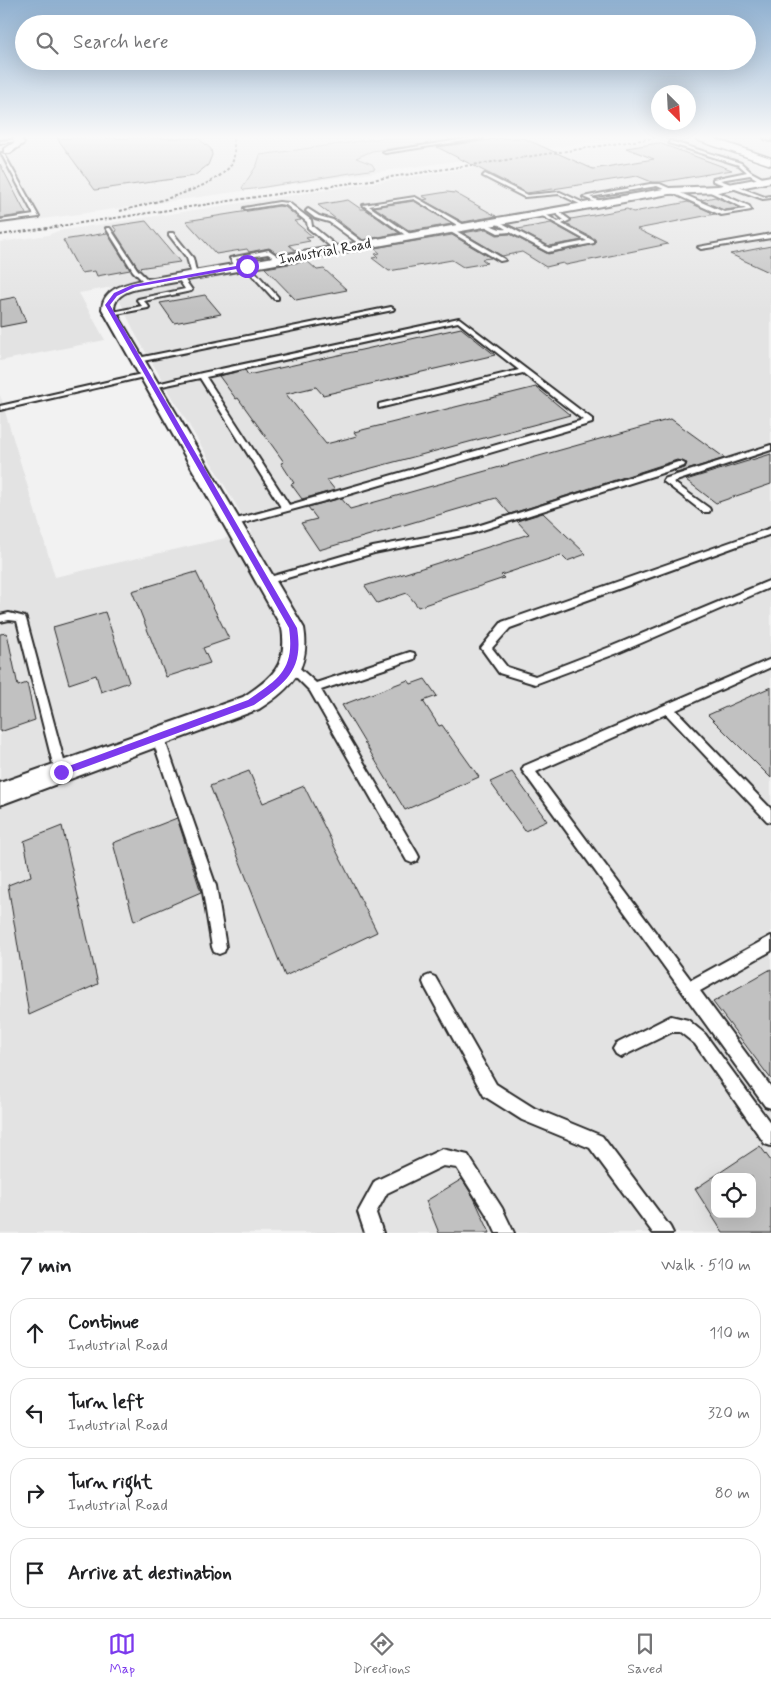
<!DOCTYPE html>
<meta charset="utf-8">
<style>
body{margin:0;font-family:Mynerve,sans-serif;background:#f6f6f6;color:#202124}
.controls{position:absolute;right:15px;bottom:15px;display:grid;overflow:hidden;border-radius:10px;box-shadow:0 5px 20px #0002}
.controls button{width:45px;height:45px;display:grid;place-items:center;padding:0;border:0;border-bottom:1px solid #e0e0e0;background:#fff;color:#202124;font:25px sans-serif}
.compass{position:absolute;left:651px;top:85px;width:45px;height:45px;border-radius:50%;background:#fff;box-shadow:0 5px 20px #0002;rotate:156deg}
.stop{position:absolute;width:15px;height:15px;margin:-11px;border:4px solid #7c3aed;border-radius:50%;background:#fff}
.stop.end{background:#7c3aed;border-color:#fff;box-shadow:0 1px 5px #0008}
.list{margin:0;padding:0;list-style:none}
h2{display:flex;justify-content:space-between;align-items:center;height:65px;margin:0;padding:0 20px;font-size:21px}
h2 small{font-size:16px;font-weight:400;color:#757577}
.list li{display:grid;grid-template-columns:32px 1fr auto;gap:15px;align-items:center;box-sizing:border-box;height:70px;margin:0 10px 10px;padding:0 10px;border:1px solid #e0e0e0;border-radius:20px}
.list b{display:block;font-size:19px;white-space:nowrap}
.list p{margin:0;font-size:16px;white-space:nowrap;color:#757577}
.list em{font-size:16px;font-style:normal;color:#757577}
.icon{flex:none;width:28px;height:28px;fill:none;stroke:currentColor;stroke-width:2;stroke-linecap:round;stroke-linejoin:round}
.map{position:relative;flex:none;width:771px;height:1233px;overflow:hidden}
.search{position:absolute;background:#fff;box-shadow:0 5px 20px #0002;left:15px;right:15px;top:15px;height:55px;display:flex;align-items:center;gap:12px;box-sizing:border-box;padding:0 18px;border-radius:28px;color:#757577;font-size:19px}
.sheet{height:385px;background:#fff}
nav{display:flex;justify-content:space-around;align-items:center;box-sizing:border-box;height:70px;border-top:1px solid #e0e0e0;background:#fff;font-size:14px;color:#757577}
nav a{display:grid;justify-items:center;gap:2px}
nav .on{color:#7c3aed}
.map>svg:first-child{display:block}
.built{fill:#e3e3e3;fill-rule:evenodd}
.green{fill:#d5d5d5;stroke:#808080}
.building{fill:#c1c1c1;stroke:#2b2b2b;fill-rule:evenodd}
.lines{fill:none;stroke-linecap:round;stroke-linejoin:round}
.service-casing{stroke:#2b2b2b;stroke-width:4}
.minor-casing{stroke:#2b2b2b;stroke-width:4}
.secondary-casing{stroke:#2b2b2b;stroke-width:3}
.service{fill:#fff;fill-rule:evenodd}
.minor{fill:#fff;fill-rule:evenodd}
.secondary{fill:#fff;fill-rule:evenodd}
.rail{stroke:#2b2b2b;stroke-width:2;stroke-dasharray:3 2;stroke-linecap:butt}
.route{fill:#7c3aed}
.labels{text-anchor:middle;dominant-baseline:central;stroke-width:5;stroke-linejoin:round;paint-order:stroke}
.far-street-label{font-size:15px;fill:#2b2b2b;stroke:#fff}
</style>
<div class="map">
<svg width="771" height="1233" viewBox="0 0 771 1233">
<rect width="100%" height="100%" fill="#f2f2f2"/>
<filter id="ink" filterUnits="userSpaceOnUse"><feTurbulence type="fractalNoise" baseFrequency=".02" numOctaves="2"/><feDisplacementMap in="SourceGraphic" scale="10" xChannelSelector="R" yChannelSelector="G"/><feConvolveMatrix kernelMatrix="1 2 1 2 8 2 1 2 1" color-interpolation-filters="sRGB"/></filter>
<g filter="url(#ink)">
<!-- built -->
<path class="built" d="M0 138H619L0 225Z
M667 138H684L771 168V1233H0V395L55 577 252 532 137 337 113 287 79 293 105 340 0 361V242L48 235 58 231ZM715 1177H752V1214H715Z
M712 138H771V159Z"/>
<!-- green -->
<path class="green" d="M383 138H471L372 151 356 158 372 164 375 169 253 189 244 190 242 188 257 165 260 155Z"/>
<!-- building -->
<path class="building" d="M57 138H198L211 149 212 155 208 165 194 176 95 190Z
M503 138H523L593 169 654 159 626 148 659 143 732 170 661 182H652L637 176 527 193 437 147Z
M0 164 26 214 0 218Z
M447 192 455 193 496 216 463 222 423 200 428 199 422 196Z
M715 197 734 205 740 208 724 210 701 200Z
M348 200 361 209H365L399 233 363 240 318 205Z
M414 201 452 224 410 231 374 207Z
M688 202 715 214 637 229 668 244 566 265 563 263 546 267 522 252 502 256 463 233 486 229 497 235 510 234 548 254 595 244V239L566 224 571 219 627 209 633 212Z
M279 206 285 207 301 220 294 221 313 237 306 238 310 241 289 245 296 251 278 254 269 248 249 252 247 249 216 254 186 221Z
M146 221 180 262 138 268 115 232 117 231 113 226Z
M551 223 582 240 549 246 509 225 518 229Z
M107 233 130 270 97 276 95 271 81 273 63 240Z
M452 235 491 258 482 259 487 263 463 267 452 260 389 271 372 258 378 257 375 254 380 253 374 248Z
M771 246V273L730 254Z
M307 261 317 270 324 269 347 290 296 300 265 268Z
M205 295 221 314 174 323 160 303Z
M16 297 26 322 0 327V300Z
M461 328 495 355 323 395 316 387 286 394 326 444 357 436 354 432 536 387 570 415 327 480 335 490 302 499 291 484 294 483 281 463 284 462 238 398 236 399 219 376 245 370 248 375Z
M671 419 725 458 677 473 674 471 685 468 687 463 677 460 510 514 496 498 319 550 301 523 317 519 308 507 341 498 350 509Z
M771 454V484L716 503 686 480Z
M543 513 586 554 567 561 561 555 501 575 504 578 418 607 407 593 377 603 365 586 529 534 517 521Z
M196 572 229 639 203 648 210 663 166 677 132 591Z
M105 612 129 682 101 692 96 675 69 684 53 627Z
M7 633 18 686 27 683 35 720 0 732V634Z
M425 679 437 696 423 701 439 726 442 725 479 777 405 810 342 705 408 680 411 684Z
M771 687V778L708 715Z
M249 771 263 803 304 786 377 932 285 976 210 786Z
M512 772 547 821 525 831 490 782Z
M177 818 201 892 134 921 113 843Z
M62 826 98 984 29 1015 8 885 31 876 24 841Z
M771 969V1079L713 1002Z
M760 1146 771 1161V1233H723L695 1189ZM715 1177H752V1214H715Z
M462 1179 474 1198 490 1233H439L426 1201Z"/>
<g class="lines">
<!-- service casing -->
<g class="service-casing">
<path id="service" d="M472 138H483L385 153 383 152Z
M764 138 771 139V141L765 139Z
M19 139 18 141 0 143V141Z
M670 141 741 163 751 172 766 180V182H762L750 175 720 180 765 197 771 196V198L763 199 713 181V179L747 172 739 165 669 143Z
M1 153 4 154 39 217 0 222V220L34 215Z
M485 174 527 195 560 192 590 206 586 207 559 194 524 197 483 176Z
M650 184H660L724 212 746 209 706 190 710 189 749 206 751 210 721 215 657 186 590 197 602 202 600 204 583 197Z
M415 197 466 226 467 227 462 228 414 199 369 206 413 236 411 239 363 205Z
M279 202 289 203 311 220 312 226 340 249V251H336L308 228 307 222 286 205 279 204 246 209 244 208Z
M308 209 319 216 333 220 367 245 362 246 329 222 315 218 306 211Z
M556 210 570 220 562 224 594 241V243L548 252 510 232 498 233 481 224C488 221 497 231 506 229L494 222 498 221 549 248 587 241 539 214 543 213 558 222 564 220 554 212Z
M106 228H110L137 269 150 282V284H146L133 271Z
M451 228 504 259 505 260 500 261 449 231Z
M169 233H173L193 258 197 276 192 275 187 258 169 235Z
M771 234V238L701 249 698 247Z
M269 250 282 259V261H278L268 254 236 259 241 267 238 269 236 268 230 258Z
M245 265H249L278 297V299H274L245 267Z
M178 276H182L192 290 191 291 144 301 149 307 148 308 111 315 108 313 142 306 137 300 138 299 185 289 177 277Z
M391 307 394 309 393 310 138 362 135 360 138 358Z
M459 318 592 419V423L343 496 232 526 229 525 228 523 229 521 281 507 200 378 153 388 149 386 202 373ZM458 322 519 370 379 404V408L523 373 583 420 289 505 206 377Z
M146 373 149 375 148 376 0 410V406Z
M771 445V450L673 482 709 508 710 510 709 512H703L663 481 664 479Z
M678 462H681L685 464 684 466 473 533 374 553 266 584 261 581 263 579 373 547 468 529Z
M771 528V534L510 628 492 648 507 667 535 676 610 647 771 580V587L618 653 535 684 499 673 481 648 502 622Z
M9 613 25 617 26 619 67 772 65 776 61 777 57 776 55 772 17 621 9 620 0 622V615Z
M410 652 414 653 415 656 414 659 321 690 417 853 419 857 417 861 412 863 407 861 310 691 285 666 286 663H294L316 683Z
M771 659V667L676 710 771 809V822L767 821 666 714 536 772 691 980 771 936V951L700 991 771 1087V1108L765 1106 522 770 524 766Z
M158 733 162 735 164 738 216 886 226 947 224 952 219 954 214 952 212 947 202 886 152 738 154 735Z
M430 975 435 977 496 1084 534 1108 602 1136 670 1227 673 1233H653L590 1148 522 1120 484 1096 425 987 423 982 425 977Z
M671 1016 688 1020 705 1034 771 1124V1146L765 1144 695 1044 680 1032H672L621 1057 616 1054 613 1049 616 1044Z
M442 1149 468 1155 502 1208 514 1233H496L490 1220 457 1168 443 1166 387 1193 376 1213 383 1233H365L358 1212 375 1181Z"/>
</g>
<!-- minor casing -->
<g class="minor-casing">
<path id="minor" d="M13 138H21L24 143 10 153H4V149L15 142Z
M771 176V182L718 192 669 194 142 288C130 290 115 294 114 309L304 628C311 668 291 689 259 709L0 805V783L243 697C272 678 288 665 282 628L102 309C103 288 126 284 142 280L669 188 718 186Z"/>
</g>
<!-- secondary casing -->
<g class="secondary-casing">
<path id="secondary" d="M696 138H712L771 158V165L697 140Z"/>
</g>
<!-- service -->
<use href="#service" class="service"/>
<!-- minor -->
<use href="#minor" class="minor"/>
<!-- secondary -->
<use href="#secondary" class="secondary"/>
<!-- rail -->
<path class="rail" d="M120 211C148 204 214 189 231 165 236 157 234 146 233 138
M0 235 654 138"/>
</g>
</g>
<!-- sky -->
<linearGradient id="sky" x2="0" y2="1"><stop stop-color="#8fb0d0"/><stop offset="0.44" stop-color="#f9f9f9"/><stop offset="1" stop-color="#f9f9f9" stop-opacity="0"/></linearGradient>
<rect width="771" height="311" fill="url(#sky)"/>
<!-- route -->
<path class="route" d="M247 264 248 267 135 287 117 296 110 305 297 628C304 670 286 683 254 705L64 775H58V770L248 700C279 679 295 669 289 628L105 305 114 293 132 285Z"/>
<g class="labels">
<!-- far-street labels -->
<g class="far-street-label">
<text transform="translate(325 252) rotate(-10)">Industrial Road</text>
</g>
</g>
</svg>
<div class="controls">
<button><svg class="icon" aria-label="locate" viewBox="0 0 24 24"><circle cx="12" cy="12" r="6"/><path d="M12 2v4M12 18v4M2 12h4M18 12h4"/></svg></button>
</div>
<svg class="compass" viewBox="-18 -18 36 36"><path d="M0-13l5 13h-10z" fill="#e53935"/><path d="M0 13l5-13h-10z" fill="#757577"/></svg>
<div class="stop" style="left:247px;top:266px"></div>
<div class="stop end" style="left:61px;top:772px"></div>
<div class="search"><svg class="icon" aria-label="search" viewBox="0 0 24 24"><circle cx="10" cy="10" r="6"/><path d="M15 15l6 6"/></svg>Search here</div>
</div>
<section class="sheet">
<h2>7 min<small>Walk · 510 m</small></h2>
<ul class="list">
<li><svg class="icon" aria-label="ahead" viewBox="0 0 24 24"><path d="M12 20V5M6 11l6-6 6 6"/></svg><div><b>Continue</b><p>Industrial Road</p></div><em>110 m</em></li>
<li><svg class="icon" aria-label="left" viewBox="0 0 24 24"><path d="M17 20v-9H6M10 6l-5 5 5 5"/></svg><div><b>Turn left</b><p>Industrial Road</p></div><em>320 m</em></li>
<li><svg class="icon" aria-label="right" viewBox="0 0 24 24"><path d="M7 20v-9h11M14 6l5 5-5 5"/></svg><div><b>Turn right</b><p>Industrial Road</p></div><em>80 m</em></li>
<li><svg class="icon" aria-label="arrive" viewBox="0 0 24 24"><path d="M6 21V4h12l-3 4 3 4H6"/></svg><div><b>Arrive at destination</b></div></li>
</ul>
</section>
<nav>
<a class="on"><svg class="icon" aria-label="map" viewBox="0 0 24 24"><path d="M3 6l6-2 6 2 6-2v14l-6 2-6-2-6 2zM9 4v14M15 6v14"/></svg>Map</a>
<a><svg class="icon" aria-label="directions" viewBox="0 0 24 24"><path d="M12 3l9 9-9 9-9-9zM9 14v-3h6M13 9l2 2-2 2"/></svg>Directions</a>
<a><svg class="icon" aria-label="saved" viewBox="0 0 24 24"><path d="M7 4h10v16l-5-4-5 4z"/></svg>Saved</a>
</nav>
